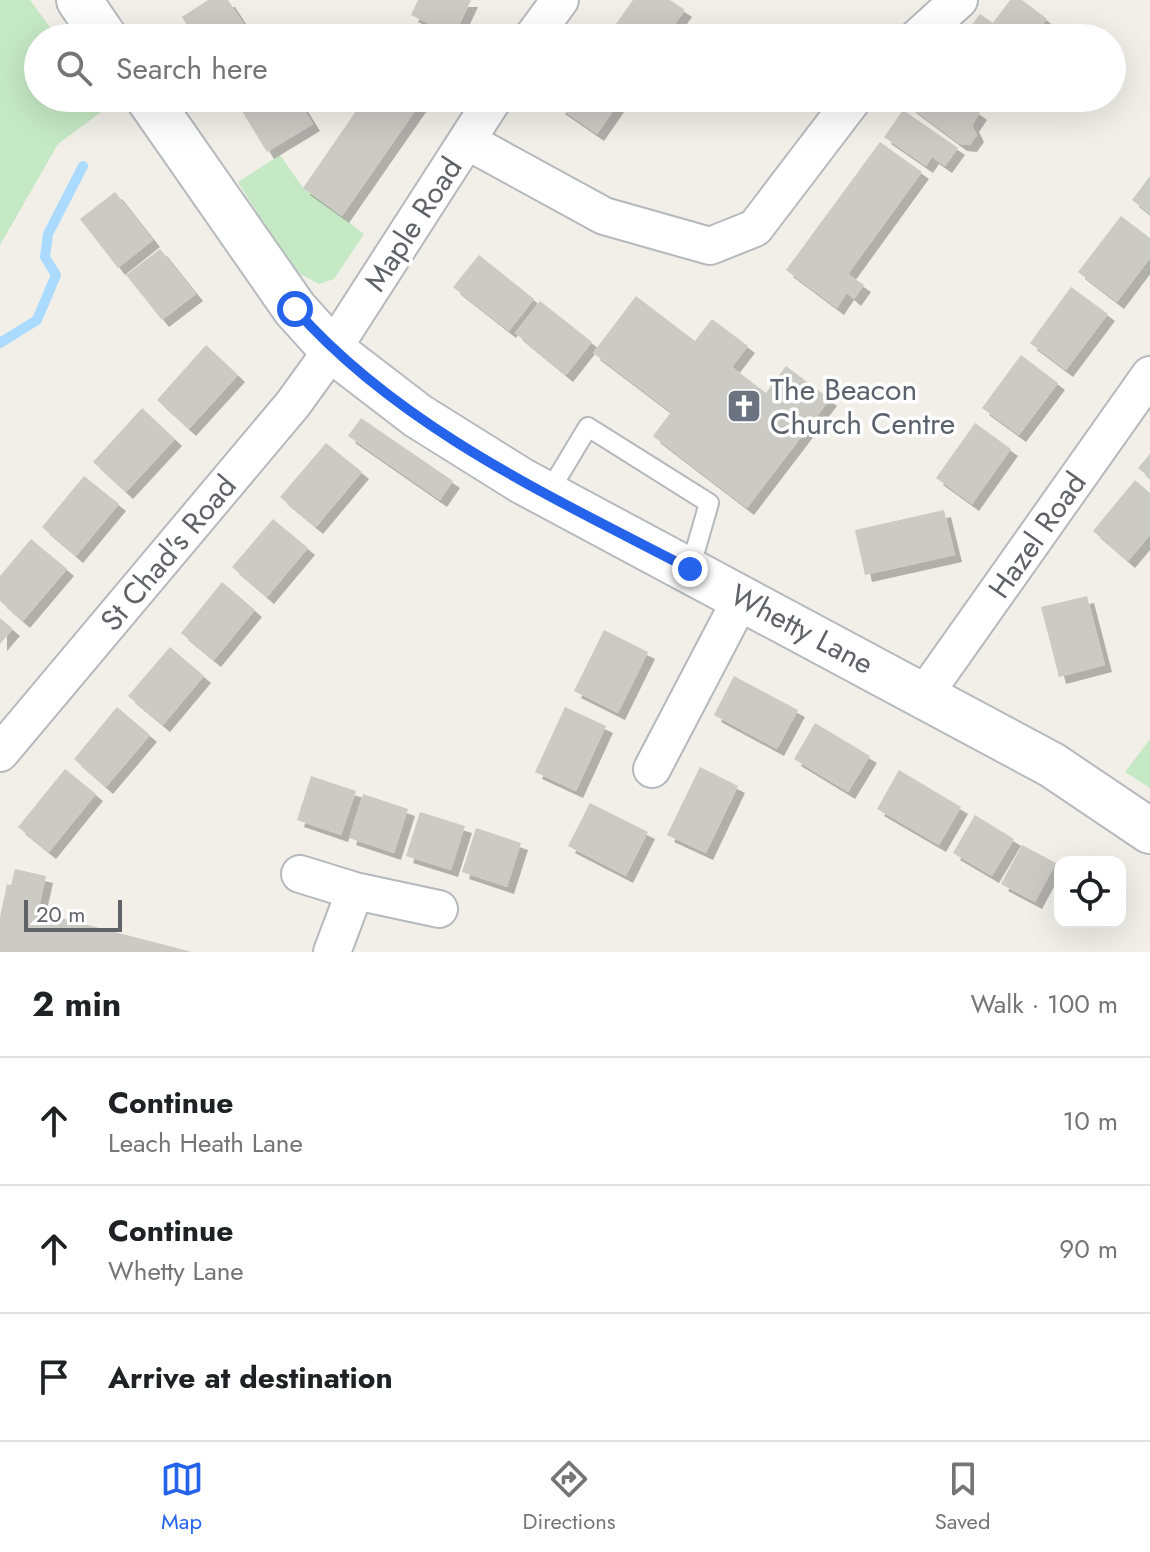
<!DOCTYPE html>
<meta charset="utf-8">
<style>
body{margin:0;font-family:Jost,sans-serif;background:#f2f2f2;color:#202124}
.controls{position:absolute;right:24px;bottom:24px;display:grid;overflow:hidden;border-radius:16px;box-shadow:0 8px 32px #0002}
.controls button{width:72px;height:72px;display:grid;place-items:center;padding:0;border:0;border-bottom:2px solid #e0e0e0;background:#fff;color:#202124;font:40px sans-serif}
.scale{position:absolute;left:24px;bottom:20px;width:98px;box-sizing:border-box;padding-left:8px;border:4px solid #5f6368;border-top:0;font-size:22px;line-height:28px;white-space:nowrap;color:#5f6368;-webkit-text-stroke:6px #fff;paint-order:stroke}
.stop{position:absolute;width:24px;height:24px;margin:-18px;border:6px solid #2563eb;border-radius:50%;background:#fff}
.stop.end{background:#2563eb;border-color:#fff;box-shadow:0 2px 8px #0008}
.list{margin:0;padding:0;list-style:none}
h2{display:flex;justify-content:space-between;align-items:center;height:104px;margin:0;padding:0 32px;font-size:34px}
h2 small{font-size:26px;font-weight:400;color:#757577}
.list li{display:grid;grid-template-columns:52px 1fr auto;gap:24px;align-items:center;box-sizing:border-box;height:128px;padding:0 32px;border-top:2px solid #e0e0e0}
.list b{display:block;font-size:30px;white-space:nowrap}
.list p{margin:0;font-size:26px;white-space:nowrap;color:#757577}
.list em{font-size:26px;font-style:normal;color:#757577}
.icon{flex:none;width:44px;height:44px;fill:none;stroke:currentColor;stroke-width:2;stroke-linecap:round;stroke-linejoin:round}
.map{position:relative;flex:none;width:1150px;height:952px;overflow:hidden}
.search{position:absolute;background:#fff;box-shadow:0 8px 32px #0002;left:24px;right:24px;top:24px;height:88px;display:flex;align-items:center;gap:20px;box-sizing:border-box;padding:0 28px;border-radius:44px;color:#757577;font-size:30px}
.sheet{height:488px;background:#fff}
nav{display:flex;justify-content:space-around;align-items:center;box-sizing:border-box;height:112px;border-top:2px solid #e0e0e0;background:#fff;font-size:22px;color:#757577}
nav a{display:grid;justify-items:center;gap:4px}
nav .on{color:#2563eb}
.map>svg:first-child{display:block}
.green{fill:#c5e8c5}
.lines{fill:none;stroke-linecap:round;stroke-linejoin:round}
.stream{stroke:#aadaff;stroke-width:10}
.building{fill:#cccac5;filter:url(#shadow)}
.lane-casing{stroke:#b5b8bc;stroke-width:22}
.street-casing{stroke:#b5b8bc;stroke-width:40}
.secondary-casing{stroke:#b6babf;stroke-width:48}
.lane{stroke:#fff;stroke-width:18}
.street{stroke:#fff;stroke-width:36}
.secondary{stroke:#fff;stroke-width:44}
.route{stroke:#2563eb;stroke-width:10}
.labels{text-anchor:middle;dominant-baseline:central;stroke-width:7;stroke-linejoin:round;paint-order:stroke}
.street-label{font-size:30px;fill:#5f6368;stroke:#fff}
.worship-label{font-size:30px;fill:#5b616d;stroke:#fff;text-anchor:start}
</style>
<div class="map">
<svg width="1150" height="952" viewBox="0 0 1150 952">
<defs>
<filter id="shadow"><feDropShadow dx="7" dy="7" stdDeviation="0" flood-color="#0004"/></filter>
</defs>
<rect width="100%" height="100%" fill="#f1efe8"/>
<!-- green -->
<path class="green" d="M0 0H30L58 38H38V98H102L108 107 58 144 0 245Z
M280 155 303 188 364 234 334 279 319 284 293 270 238 182Z
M1150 739V788L1125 772Z"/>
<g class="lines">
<!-- stream -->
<path class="stream" d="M0 343 37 320 56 275 45 257 48 234 83 166"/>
</g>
<!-- building -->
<path class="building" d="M208 0H228L253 38H195L182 17Z
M418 0H471L454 36 411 15Z
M633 0H670L685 10 665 38H606Z
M1010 0H1022L1047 19 1032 38H979L968 30 980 14 993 23Z
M234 98H297L313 124 267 152Z
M365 98H424L342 216 303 188Z
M564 98H622L597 134 558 107Z
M915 98H960L980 113 972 125 977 135 970 145 960 144 909 106Z
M903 110 958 148 945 166 932 157 926 166 884 137Z
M880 142 922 172 848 274 864 285 854 299 847 293 837 308 786 270Z
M1150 176V214L1132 200Z
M115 192 153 240 118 268 80 219Z
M1121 216 1150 238V258L1117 302 1078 272Z
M160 249 196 294 162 320 126 275Z
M479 255 534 299 509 331 453 287Z
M1071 287 1108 314 1066 370 1030 343Z
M636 296 695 341 712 319 748 346 732 367 766 393 786 366 830 399 747 508 653 436 671 412 593 353Z
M540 301 592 342 566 375 515 333Z
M206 345 238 375 189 429 157 400Z
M1021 355 1058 383 1019 435 982 408Z
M142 408 175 439 126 492 93 462Z
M361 418 453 481 440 500 348 436Z
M975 423 1011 449 972 504 936 478Z
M326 443 362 472 316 527 280 497Z
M1150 454V478L1138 468Z
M84 476 119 504 76 556 42 527Z
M1135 480 1150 493V535L1128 561 1093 531Z
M944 510 955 555 865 575 855 530Z
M273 519 308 548 267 597 232 567Z
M31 539 67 569 23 621 0 601V576Z
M222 582 255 610 214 660 181 633Z
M1087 596 1105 665 1059 677 1041 607Z
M0 618 13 629 0 644Z
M604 630 648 652 618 713 574 691Z
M170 647 204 676 163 725 128 696Z
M734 676 798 710 777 749 714 715Z
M117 707 150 735 106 787 74 759Z
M565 707 606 726 576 791 535 772Z
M815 723 870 756 848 792 794 759Z
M700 767 738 786 706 853 667 835Z
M65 769 96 794 49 852 18 827Z
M899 770 961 807 939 845 877 809Z
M311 776 356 791 341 835 297 820Z
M363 794 408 809 394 853 349 838Z
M590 803 648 832 626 876 568 846Z
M420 812 465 826 451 870 406 856Z
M975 815 1014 839 992 876 953 853Z
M476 828 521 843 507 887 462 872Z
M1022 845 1056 863 1035 902 1001 884Z
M15 869 46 876 38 912 192 952H0V917L7 884 11 885Z"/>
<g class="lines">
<!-- lane casing -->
<g class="lane-casing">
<path id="lane" d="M547 495 588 427 709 503 690 569"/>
</g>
<!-- street casing -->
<g class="street-casing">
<path id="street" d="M532 38 560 0
M917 38 959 0
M467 141 604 216 710 246 755 228 854 98
M924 695 1150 375
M0 753 293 404 332 350 494 98
M652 769 742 597
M300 874 355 891 439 909
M332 952 355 891"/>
</g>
<!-- secondary casing -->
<g class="secondary-casing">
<path id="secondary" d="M79 0 105 38
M148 98 295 309 332 350 418 416 522 481 1052 765 1150 831"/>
</g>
<!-- lane -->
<use href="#lane" class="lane"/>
<!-- street -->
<use href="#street" class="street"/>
<!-- secondary -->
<use href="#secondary" class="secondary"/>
</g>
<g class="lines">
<!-- route -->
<path class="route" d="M295 309C400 428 552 497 690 569"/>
</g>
<!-- icons -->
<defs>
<g id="church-square" transform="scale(1.8)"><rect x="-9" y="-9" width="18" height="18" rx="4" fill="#6b7280" stroke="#fff"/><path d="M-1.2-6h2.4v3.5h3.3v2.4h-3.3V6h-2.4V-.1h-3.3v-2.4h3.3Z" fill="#fff"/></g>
</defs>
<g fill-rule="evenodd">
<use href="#church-square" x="744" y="406"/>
</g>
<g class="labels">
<!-- street labels -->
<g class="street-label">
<text transform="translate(413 224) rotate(-57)">Maple Road</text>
<text transform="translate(1037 535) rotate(-55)">Hazel Road</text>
<text transform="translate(168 553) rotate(-50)">St Chad's Road</text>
<text transform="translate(802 629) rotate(28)">Whetty Lane</text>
</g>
<!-- worship labels -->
<g class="worship-label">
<text x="770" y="389">The Beacon<tspan x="770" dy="34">Church Centre</tspan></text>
</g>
</g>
</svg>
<div class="controls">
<button><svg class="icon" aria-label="locate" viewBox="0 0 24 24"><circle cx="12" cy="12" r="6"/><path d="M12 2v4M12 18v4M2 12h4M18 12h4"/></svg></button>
</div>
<div class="scale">20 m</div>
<div class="stop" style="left:295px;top:309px"></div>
<div class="stop end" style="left:690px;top:569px"></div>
<div class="search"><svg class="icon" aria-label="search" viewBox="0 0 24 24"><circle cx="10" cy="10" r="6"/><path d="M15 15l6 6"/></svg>Search here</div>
</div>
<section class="sheet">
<h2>2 min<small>Walk · 100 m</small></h2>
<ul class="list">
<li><svg class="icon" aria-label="ahead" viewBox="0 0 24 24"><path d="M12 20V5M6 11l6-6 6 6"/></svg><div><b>Continue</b><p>Leach Heath Lane</p></div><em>10 m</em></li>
<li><svg class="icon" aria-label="ahead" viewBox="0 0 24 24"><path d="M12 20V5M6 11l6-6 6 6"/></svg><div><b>Continue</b><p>Whetty Lane</p></div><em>90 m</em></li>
<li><svg class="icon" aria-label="arrive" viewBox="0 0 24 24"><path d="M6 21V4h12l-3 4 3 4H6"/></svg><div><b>Arrive at destination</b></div></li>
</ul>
</section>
<nav>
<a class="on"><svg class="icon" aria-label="map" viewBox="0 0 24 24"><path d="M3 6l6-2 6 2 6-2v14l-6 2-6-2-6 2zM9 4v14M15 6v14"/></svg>Map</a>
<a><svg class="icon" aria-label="directions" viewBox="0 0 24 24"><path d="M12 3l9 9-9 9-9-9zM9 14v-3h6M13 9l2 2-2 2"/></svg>Directions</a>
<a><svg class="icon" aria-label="saved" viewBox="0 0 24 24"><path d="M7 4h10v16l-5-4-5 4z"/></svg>Saved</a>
</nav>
